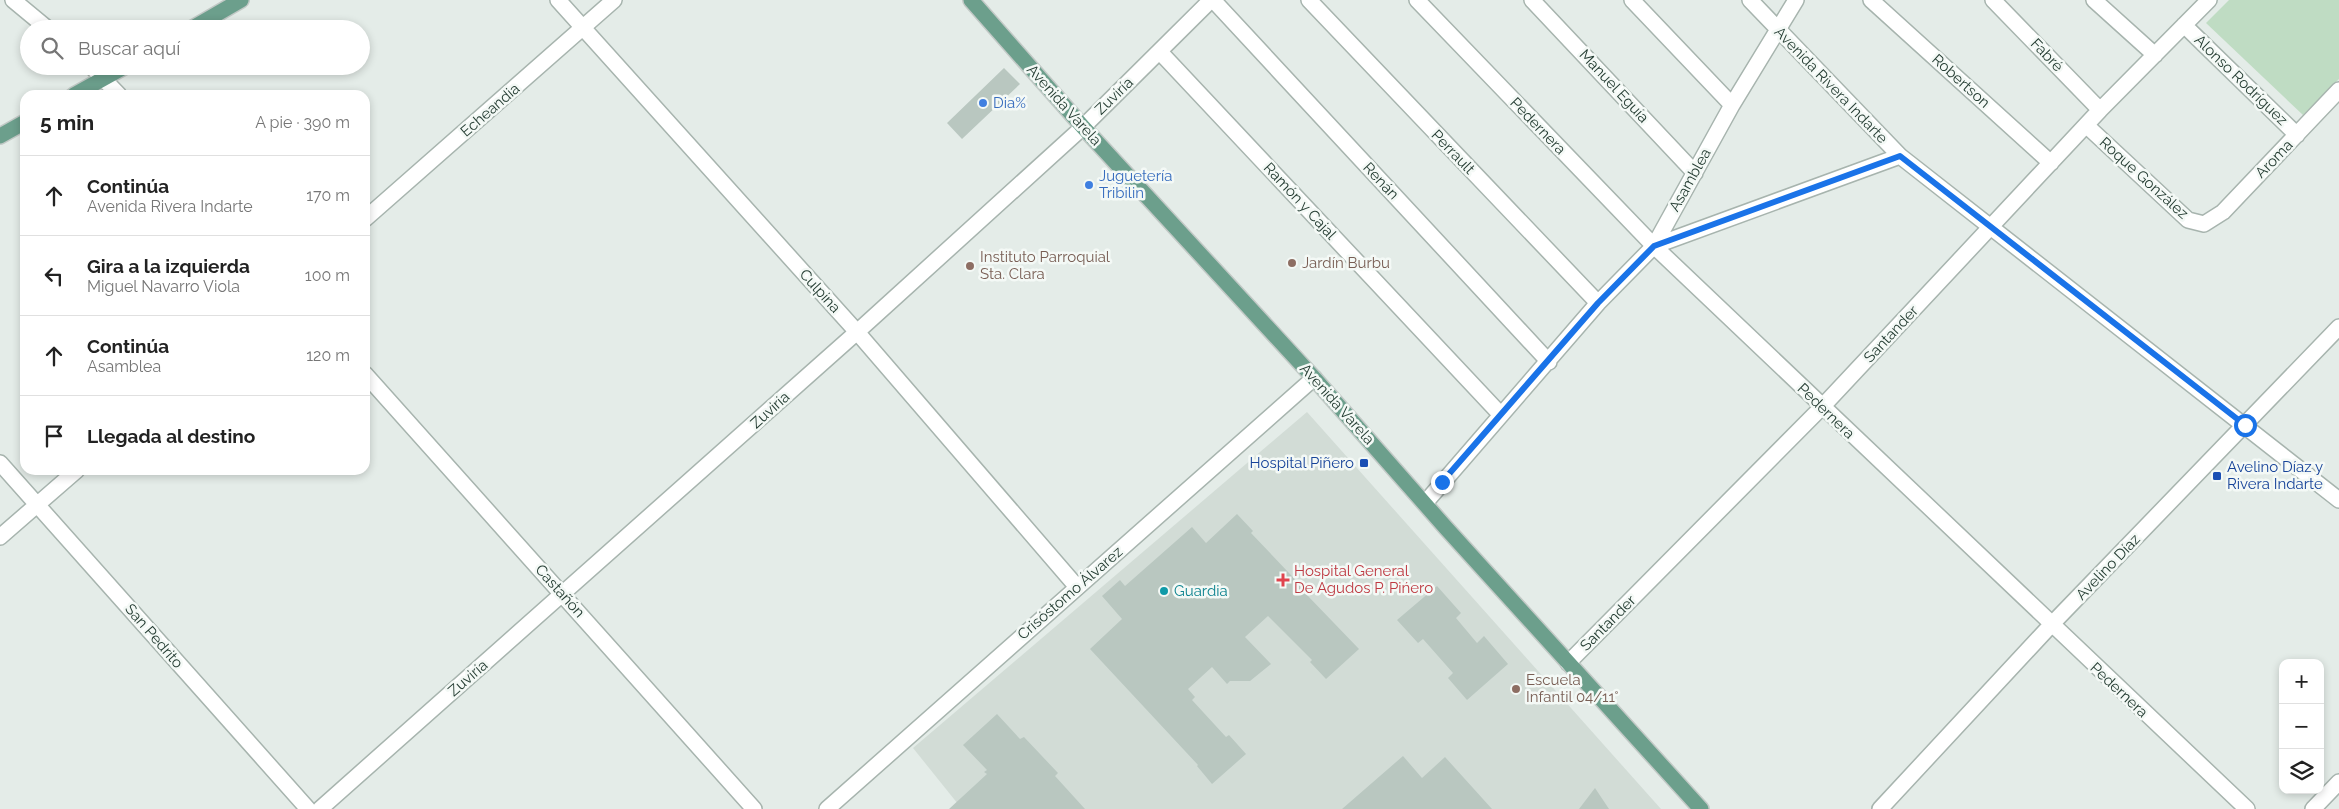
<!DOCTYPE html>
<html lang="es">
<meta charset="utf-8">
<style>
body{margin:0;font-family:Raleway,sans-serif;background:#f2f2f2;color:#222}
.controls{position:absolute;right:15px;bottom:15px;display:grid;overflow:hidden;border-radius:10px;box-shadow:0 2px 8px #0003}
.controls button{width:45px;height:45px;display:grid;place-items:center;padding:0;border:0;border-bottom:1px solid #e0e0e0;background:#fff;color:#222;font:25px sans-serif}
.stop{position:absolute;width:15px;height:15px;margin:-11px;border:4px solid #1a73e8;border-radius:50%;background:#fff}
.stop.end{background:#1a73e8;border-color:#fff;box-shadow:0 1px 5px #0008}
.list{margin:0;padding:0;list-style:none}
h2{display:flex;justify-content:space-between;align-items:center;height:65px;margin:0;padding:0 20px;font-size:21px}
h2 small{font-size:16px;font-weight:400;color:#767676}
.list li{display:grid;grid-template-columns:32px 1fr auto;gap:15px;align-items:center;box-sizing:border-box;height:80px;padding:0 20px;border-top:1px solid #e0e0e0}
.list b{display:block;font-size:19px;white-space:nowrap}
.list p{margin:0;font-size:16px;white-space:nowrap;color:#767676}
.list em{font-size:16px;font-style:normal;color:#767676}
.icon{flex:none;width:28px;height:28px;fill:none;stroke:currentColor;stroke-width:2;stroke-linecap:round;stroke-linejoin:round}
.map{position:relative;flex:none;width:2339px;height:809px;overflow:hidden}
.search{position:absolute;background:#fff;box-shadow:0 2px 8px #0003;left:20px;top:20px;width:350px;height:55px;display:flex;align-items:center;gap:12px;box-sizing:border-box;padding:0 18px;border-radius:28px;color:#767676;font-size:19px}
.panel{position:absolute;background:#fff;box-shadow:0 2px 8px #0003;left:20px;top:90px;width:350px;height:385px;border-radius:15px}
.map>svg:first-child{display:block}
.built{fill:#d2dcd6}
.green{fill:#bfdcc3}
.building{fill:#b9c7c0}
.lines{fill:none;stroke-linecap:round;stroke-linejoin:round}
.minor-casing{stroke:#a7b4ae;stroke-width:18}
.major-casing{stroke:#c2c9c6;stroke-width:18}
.minor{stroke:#fff;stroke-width:15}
.major{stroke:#6c9f8c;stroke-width:15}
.route{stroke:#1a73e8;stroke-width:6}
.shop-dot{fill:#3f7fe0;stroke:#f4f9f6;stroke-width:2}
.education-dot{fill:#8d6e63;stroke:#f4f9f6;stroke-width:2}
.transit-dot{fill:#1a4fb4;stroke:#f4f9f6;stroke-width:2}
.health-dot{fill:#e0444e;stroke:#f4f9f6;stroke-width:2}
.culture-dot{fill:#0f9aa8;stroke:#f4f9f6;stroke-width:2}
.labels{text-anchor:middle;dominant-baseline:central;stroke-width:5;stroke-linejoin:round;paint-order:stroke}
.street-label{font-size:15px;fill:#253d33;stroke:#f4f9f6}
.shop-label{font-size:15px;fill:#366cbe;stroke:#f4f9f6;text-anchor:start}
.education-label{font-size:15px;fill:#785e54;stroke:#f4f9f6;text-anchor:start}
.transit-label{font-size:15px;fill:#164399;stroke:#f4f9f6;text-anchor:end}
.health-label{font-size:15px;fill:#be3a42;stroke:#f4f9f6;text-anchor:start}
.culture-label{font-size:15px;fill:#0d838f;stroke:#f4f9f6;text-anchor:start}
</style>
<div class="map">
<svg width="2339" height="809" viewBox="0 0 2339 809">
<rect width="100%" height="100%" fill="#e4ece8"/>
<!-- built -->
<path class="built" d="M1307 412 1661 809H962L913 748Z"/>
<!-- green -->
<path class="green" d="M2229 0H2339V79L2303 115 2206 23Z"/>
<!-- building -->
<path class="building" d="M1004 68 1020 84 962 139 947 123Z
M1237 514 1253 531 1251 533 1308 593 1307 595 1359 649 1326 679 1310 662 1312 660 1268 616 1245 637 1271 664 1250 681H1230L1227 684 1212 667 1188 689 1195 697 1192 700 1226 737 1229 735 1246 754 1212 784 1197 766 1198 765 1090 649 1122 619 1102 596 1120 580 1125 586 1192 527 1206 543Z
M1437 586 1461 613 1456 618 1477 643 1484 636 1508 664 1467 700 1448 678 1453 673 1423 639 1418 643 1397 620Z
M997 714 1020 739 1024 737 1058 773 1055 776 1085 809H949L987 774 984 772 987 770 963 745Z
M1403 756 1422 778 1445 757 1492 809H1342Z
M1595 788 1609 809H1579Z"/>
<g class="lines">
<!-- minor casing -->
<g class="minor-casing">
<path id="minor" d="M13 0 48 29
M558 0 857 332 1077 587
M1213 0 1549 362
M1309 0 1598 303
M1417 0 1654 246 2247 809
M1532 0 1695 173
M1632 0 1732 105
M1750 0 1900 156 2339 500
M1871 0 2051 163
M1993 0 2100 110
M2094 0 2155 55
M2184 25 2297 135
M1160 52 1501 415
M91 66 119 95
M2087 126 2188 220 2204 224 2223 212 2339 90
M365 219 614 0
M1654 246 1900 156
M365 374 754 809
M0 463 308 809
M1425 503 1598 303 1654 246 1732 105 1796 0
M0 537 77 470
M1568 663 1822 407 2100 110 2209 0
M320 809 857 332 1083 127 1211 0
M827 809 1314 378
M1880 809 2051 625 2339 327
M2313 809 2339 782"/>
</g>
<!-- major casing -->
<g class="major-casing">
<path id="major" d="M971 0 1083 127 1314 378 1446 528 1701 809
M191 29 241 0
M74 95 126 66
M0 136 25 122"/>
</g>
<!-- minor -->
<use href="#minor" class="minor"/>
<!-- major -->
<use href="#major" class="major"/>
</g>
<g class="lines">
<!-- route -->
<path class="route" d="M1442 482 1598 303 1654 246 1900 156 2245 425"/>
</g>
<!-- markers -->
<g class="shop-dot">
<circle cx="983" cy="103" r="5"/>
<circle cx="1089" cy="185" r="5"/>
</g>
<g class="education-dot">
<circle cx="1292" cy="263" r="5"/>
<circle cx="970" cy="266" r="5"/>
<circle cx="1516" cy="689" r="5"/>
</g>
<g class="transit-dot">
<rect x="1359" y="458" width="10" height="10" rx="2.5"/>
<rect x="2212" y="471" width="10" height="10" rx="2.5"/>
</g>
<path class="health-dot" d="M1280.5 572.5h5v5h5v5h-5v5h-5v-5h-5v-5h5z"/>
<circle class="culture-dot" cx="1164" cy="591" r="5"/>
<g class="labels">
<!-- street labels -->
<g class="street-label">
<text transform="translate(2047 55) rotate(46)">Fabré</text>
<text transform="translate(2241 80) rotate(44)">Alonso Rodríguez</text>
<text transform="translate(1961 81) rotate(42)">Robertson</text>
<text transform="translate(1831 85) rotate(46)">Avenida Rivera Indarte</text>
<text transform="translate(1614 86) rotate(47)">Manuel Eguía</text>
<text transform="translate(1114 96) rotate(-44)">Zuviría</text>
<text transform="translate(1064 105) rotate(48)">Avenida Varela</text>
<text transform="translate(490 110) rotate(-41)">Echeandia</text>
<text transform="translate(1538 126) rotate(46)">Pedernera</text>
<text transform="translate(1453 152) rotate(46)">Perrault</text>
<text transform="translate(2274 159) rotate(-46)">Aroma</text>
<text transform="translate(2144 178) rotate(42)">Roque González</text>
<text transform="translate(1690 180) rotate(-61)">Asamblea</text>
<text transform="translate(1381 181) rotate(47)">Renán</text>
<text transform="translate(1300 201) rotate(47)">Ramón y Cajal</text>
<text transform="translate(820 291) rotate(48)">Culpina</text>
<text transform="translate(1891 334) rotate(-47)">Santander</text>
<text transform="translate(1337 404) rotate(48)">Avenida Varela</text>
<text transform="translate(770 410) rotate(-42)">Zuviría</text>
<text transform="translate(1826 411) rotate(44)">Pedernera</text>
<text transform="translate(2108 567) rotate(-46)">Avelino Díaz</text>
<text transform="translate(560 591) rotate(48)">Castañón</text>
<text transform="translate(1070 593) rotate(-41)">Crisóstomo Álvarez</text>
<text transform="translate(1608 623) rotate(-45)">Santander</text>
<text transform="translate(154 636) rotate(49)">San Pedrito</text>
<text transform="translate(468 678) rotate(-41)">Zuviría</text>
<text transform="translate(2119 690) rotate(43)">Pedernera</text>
</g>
<!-- shop labels -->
<g class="shop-label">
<text x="993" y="103">Dia%</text>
<text x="1099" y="176">Juguetería<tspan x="1099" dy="17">Tribilin</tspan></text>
</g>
<!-- education labels -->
<g class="education-label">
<text x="980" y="257">Instituto Parroquial<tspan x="980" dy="17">Sta. Clara</tspan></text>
<text x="1302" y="263">Jardín Burbu</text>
<text x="1526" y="680">Escuela<tspan x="1526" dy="17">Infantil 04/11°</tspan></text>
</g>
<!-- transit labels -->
<g class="transit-label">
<text x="1354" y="463">Hospital Piñero</text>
<text x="2227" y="467" text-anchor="start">Avelino Díaz y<tspan x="2227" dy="17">Rivera Indarte</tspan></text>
</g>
<!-- health labels -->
<g class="health-label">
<text x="1294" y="571">Hospital General<tspan x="1294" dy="17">De Agudos P. Pińero</tspan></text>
</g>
<!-- culture labels -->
<g class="culture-label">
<text x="1174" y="591">Guardia</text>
</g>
</g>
</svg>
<div class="controls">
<button>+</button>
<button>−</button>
<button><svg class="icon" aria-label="layers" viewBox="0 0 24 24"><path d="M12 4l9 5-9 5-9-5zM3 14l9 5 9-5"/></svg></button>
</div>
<div class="stop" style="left:2245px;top:425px"></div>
<div class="stop end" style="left:1442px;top:482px"></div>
<div class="search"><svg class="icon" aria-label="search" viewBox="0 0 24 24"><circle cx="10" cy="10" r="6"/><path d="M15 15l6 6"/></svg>Buscar aquí</div>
<section class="panel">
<h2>5 min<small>A pie · 390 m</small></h2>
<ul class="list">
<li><svg class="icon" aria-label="ahead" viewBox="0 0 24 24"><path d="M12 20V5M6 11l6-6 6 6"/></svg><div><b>Continúa</b><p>Avenida Rivera Indarte</p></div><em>170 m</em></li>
<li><svg class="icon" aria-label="left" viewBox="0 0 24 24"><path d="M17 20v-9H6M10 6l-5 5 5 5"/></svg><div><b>Gira a la izquierda</b><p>Miguel Navarro Viola</p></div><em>100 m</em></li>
<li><svg class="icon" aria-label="ahead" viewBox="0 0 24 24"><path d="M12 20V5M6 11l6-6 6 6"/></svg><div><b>Continúa</b><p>Asamblea</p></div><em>120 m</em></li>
<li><svg class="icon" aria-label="arrive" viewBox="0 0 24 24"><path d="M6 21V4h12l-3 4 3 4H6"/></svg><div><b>Llegada al destino</b></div></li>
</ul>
</section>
</div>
